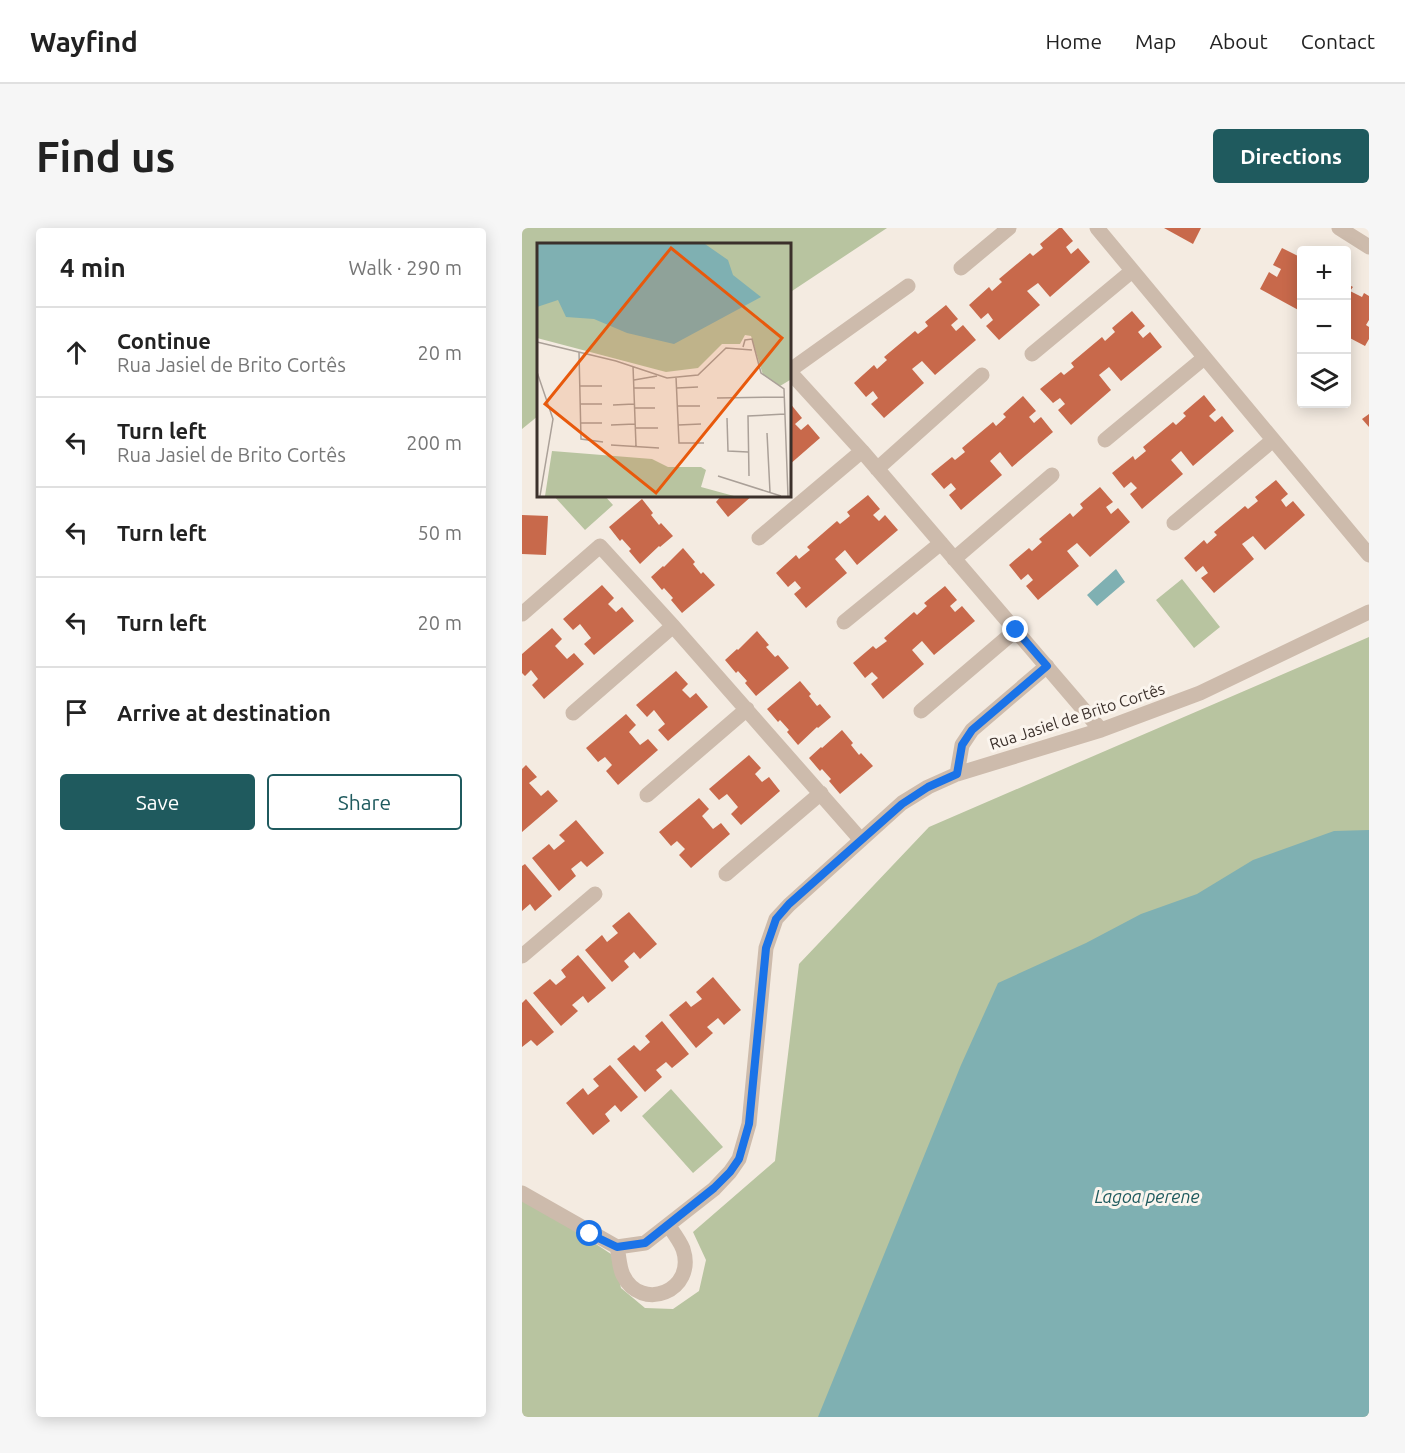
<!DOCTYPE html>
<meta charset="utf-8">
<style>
body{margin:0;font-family:Ubuntu,sans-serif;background:#f6f6f6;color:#222}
.controls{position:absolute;right:18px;top:18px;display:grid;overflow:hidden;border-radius:6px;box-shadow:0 3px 15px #0003}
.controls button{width:54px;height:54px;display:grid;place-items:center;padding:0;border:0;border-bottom:2px solid #e0e0e0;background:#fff;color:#222;font:30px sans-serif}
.stop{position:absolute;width:18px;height:18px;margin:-14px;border:4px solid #1a73e8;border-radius:50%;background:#fff}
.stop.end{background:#1a73e8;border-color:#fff;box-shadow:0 2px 6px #0008}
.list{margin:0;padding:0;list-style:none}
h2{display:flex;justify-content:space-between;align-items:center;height:78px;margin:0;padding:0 24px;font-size:26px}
h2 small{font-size:20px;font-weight:400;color:#767676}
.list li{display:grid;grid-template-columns:39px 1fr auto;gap:18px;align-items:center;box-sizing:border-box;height:90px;padding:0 24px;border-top:2px solid #e0e0e0}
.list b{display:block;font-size:22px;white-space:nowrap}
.list p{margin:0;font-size:20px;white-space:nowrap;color:#767676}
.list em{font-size:20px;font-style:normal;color:#767676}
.actions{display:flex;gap:12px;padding:18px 24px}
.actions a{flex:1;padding:14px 0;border:2px solid #1f5a5e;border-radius:6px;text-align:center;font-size:21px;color:#1f5a5e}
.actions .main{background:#1f5a5e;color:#fff}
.icon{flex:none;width:33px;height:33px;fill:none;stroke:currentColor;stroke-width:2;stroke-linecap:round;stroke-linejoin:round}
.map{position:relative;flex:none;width:847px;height:1189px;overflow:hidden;border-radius:6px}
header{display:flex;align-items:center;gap:36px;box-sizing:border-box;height:84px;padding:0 30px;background:#fff;border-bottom:2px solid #e0e0e0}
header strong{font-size:28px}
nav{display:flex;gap:33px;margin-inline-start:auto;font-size:21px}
.intro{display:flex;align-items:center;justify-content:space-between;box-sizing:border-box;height:144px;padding:0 36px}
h1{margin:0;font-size:42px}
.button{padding:15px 27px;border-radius:6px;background:#1f5a5e;color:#fff;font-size:21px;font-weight:700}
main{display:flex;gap:36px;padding:0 36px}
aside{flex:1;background:#fff;border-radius:6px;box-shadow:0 3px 15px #0003}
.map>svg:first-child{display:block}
.green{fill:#b8c4a0}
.water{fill:#7fb0b2}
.building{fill:#c8694b}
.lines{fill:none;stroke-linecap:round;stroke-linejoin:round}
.minor{stroke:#cdbbac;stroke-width:15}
.route{stroke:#1a73e8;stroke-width:8}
.labels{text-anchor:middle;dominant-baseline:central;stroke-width:6;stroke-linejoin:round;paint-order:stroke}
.street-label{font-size:16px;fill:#3b302b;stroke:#fbf5ee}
.water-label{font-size:18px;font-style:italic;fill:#1f5a5e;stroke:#fbf5ee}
.inset-road{fill:none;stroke:#aaa098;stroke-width:1.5}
.view{fill:#e8590c;fill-opacity:0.15;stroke:#e8590c;stroke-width:3}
.inset-edge{fill:none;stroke:#3b302b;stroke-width:3}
</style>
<header>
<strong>Wayfind</strong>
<nav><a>Home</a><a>Map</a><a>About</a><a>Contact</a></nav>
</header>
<div class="intro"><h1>Find us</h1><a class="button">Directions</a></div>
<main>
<aside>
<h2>4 min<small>Walk · 290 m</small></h2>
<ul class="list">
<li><svg class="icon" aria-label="ahead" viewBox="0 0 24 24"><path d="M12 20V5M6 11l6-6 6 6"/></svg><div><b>Continue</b><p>Rua Jasiel de Brito Cortês</p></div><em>20 m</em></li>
<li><svg class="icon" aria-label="left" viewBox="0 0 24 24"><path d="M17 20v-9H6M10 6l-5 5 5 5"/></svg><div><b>Turn left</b><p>Rua Jasiel de Brito Cortês</p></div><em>200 m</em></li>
<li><svg class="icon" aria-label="left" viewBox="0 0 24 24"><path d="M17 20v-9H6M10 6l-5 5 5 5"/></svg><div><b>Turn left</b></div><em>50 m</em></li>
<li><svg class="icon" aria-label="left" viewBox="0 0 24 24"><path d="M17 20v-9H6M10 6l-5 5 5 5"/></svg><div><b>Turn left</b></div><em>20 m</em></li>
<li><svg class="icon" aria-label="arrive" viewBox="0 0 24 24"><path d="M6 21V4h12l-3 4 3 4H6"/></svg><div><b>Arrive at destination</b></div></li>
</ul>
<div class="actions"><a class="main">Save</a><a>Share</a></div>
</aside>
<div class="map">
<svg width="847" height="1189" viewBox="0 0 847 1189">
<rect width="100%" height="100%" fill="#f4ebe1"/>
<!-- green -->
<path class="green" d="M0 0H365L267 65V16H16V188L0 201Z
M31 267H82L91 277 63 302Z
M660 351 698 399 672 420 634 372Z
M847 409V1189H0V967L92 1028 99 1060 123 1080 151 1081 177 1063 184 1032 171 1004 253 933 277 736 407 599Z
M149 861 201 919 171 945 120 888Z"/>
<!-- water -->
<path class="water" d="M594 341 603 354 575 378 565 367Z
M847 602V1189H296L439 837 476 755 564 715 619 686 675 666 731 632 812 603Z"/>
<!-- building -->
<path class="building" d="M537 0H540L551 13 544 19 549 26 556 20 568 34 528 69 516 55 505 63 518 77 477 112 464 98 471 92 466 85 459 91 447 77 467 59 470 63 480 54 477 51 508 25 511 28 521 20 518 16Z
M642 0H679L671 16Z
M760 20 780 30V84L738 61 747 44 755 49 759 41 751 37Z
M824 55 831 59 828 63 840 69 842 65 847 68V92L844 97 847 99V111L843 118 824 108Z
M424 77 436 91 429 97 434 103 441 97 454 112 413 147 400 133 390 141 402 155 362 190 349 176 356 170 351 163 344 169 332 155 352 137 355 141 365 132 362 129 393 103 396 106 406 98 403 94Z
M610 83 623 98 616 104 621 110 628 104 640 119 599 153 587 139 577 147 589 162 549 197 536 182 543 176 538 170 531 175 518 161 539 144 542 147 552 139 549 135 580 109 583 113 593 104 590 100Z
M682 167 694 182 687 188 693 194 700 188 712 203 671 238 659 223 649 232 661 246 620 281 608 266 615 260 609 254 602 260 590 245 611 228 613 232 624 223 621 219 651 194 654 197 664 188 661 185Z
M501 168 514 183 507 189 512 195 519 189 531 204 490 239 478 224 468 233 480 247 439 282 427 267 434 261 429 255 422 261 409 246 430 229 433 232 443 224 440 220 471 194 474 198 484 189 481 186Z
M267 174 280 190 273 196 279 202 286 196 298 210 267 237Z
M847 186V199L840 191Z
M754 252 766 266 759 272 764 279 771 273 783 287 743 322 731 308 720 316 732 331 692 365 679 350 686 345 681 338 674 344 662 330 682 312 685 316 695 307 692 304 723 278 726 281 736 273 733 269Z
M578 259 591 274 584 279 589 286 596 280 608 294 568 329 555 315 545 323 557 338 516 372 504 358 511 352 506 346 499 352 487 337 507 320 510 323 520 314 517 311 548 285 551 289 561 280 558 276Z
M200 267H231L206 289 194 274Z
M346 267 358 281 351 287 357 293 363 287 376 302 335 337 323 322 313 331 325 345 284 380 272 366 279 360 273 353 266 359 254 345 274 327 277 331 288 322 285 319 315 293 318 296 328 288 325 284Z
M120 271 131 285 129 287 137 297 139 295 151 308 138 319 137 318 118 336 107 323 109 321 100 311 98 313 87 299Z
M0 287 26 288 24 327 0 326Z
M161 320 173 334 171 336 179 346 181 344 193 357 160 385 149 372 151 370 142 360 140 362 129 349 141 338 142 339Z
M80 357 92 370 86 376 94 384 100 379 112 393 72 427 62 416 69 410 58 396 51 402 41 391Z
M423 358 435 372 428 378 433 384 440 378 453 393 412 427 400 413 390 422 402 436 361 471 349 456 356 450 350 444 343 450 331 435 351 418 354 421 365 413 362 410 392 384 395 387 405 378 402 375Z
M30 400 40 411 33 418 45 431 52 425 62 436 22 471 10 457 16 451 9 442 3 448 0 445V426Z
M235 403 247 417 244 419 253 429 256 427 267 440 234 468 223 455 225 453 216 443 214 445 203 432 215 421 216 422Z
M154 443 166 456 160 462 168 470 174 465 186 479 146 513 136 502 143 496 132 482 125 489 114 477Z
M278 453 289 466 287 468 295 478 298 476 309 489 296 500 295 499 276 517 265 504 267 502 258 492 256 494 245 481Z
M104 486 114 497 107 504 118 517 126 511 136 522 96 557 84 543 90 537 83 529 76 534 64 520Z
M320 502 331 515 329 517 337 527 339 525 351 538 318 566 307 553 309 551 300 541 298 543 287 530 299 519 300 520Z
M227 527 239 540 233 546 240 554 247 549 258 563 219 597 209 586 216 579 205 566 197 572 187 561Z
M4 537 15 549 7 555 19 568 26 562 36 573 0 604V541Z
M177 570 187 581 180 588 191 601 199 595 208 606 169 640 157 627 163 621 155 613 149 618 137 604Z
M54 592 82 625 65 639 59 633 49 641 54 648 37 663 10 630 27 616 32 622 43 613 37 607Z
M3 636 30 668 13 683 8 676 0 683V638Z
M107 684 135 716 118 731 112 724 102 733 107 739 90 754 63 722 80 707 85 714 96 705 90 698Z
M56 727 84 760 66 775 61 768 50 777 56 783 39 798 11 765 28 751 34 757 44 749 39 742Z
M191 749 219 782 202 797 196 790 185 799 191 805 174 820 147 787 164 773 169 779 180 771 174 764Z
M4 771 32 804 15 818 9 812 0 819V775Z
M140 793 167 826 150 840 144 834 134 842 140 849 123 864 95 831 112 817 118 823 128 814 123 808Z
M88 837 116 869 99 884 93 877 83 886 88 893 71 907 44 875 61 860 66 867 77 858 71 851Z"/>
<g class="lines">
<!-- minor -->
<path class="minor" d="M575 0 847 327
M817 0 847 19
M439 40 487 0
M510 126 610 43
M267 143 340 223 579 502
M267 143 386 58
M583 212 682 130
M355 241 460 147
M652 295 751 212
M237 310 340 223
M432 331 530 247
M0 386 78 318 151 398 339 612
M322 394 419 315
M399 483 494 402
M51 485 151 398
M435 546 440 517 450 502 525 438
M125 567 225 481
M204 646 299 565
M0 728 73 666
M0 965 95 1019 123 1015 192 961 208 944 217 931 227 896 244 720 254 691 267 677 380 575 406 559 435 546 579 502 678 465 847 384
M95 1019C97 1027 97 1039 101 1047 119 1085 175 1063 161 1021 158 1013 151 1004 146 997"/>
</g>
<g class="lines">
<!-- route -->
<path class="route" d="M68 1006 95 1019 123 1015 192 960 208 944 217 931 227 896 244 720 254 691 267 676 380 576 406 559 435 546 440 517 450 502 525 438 494 402"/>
</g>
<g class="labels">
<!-- street labels -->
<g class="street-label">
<text transform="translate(555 488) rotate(-18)">Rua Jasiel de Brito Cortês</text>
</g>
<!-- water labels -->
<g class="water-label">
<text x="625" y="968">Lagoa perene</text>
</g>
</g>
<!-- overview -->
<g transform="translate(15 15)">
<rect width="254" height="254" fill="#f4ebe1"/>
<path d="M0 1H253V137L243 143 226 132 214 93 208 92 203 101H185L161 125 129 129 0 95ZM15 208 115 216 131 224H164L169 227 164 244 197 253H8Z" fill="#b8c4a0"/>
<path d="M0 1H168L191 17 196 32 224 54 137 101 90 90 57 76 29 74 21 57 0 64Z" fill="#7fb0b2"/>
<path class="inset-road" d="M0 99 79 118 130 135 161 132 189 105 215 107M206 104 208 97 215 96 224 130 247 146 251 253M42 109 44 196 66 199M96 123 99 203M0 129 16 176 3 253M139 134 142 200H167M97 137 120 133M43 143H65M97 145H118M140 145 161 144M180 155 247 154M43 161H65M76 162 97 161M140 163H163M97 165H118M190 175 191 208 211 209M44 180H65M74 182 98 181M141 182 164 181M98 185H121M230 190 233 249M74 202 122 205M181 233 244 253M212 233 211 173 248 171"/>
<path class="view" d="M134 5 245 95 119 250 8 161Z"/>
<rect width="254" height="254" class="inset-edge"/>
</g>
</svg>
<div class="controls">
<button>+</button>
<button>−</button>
<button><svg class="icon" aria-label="layers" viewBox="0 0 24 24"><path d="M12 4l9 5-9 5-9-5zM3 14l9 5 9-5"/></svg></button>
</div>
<div class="stop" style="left:68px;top:1006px"></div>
<div class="stop end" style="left:494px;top:402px"></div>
</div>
</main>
